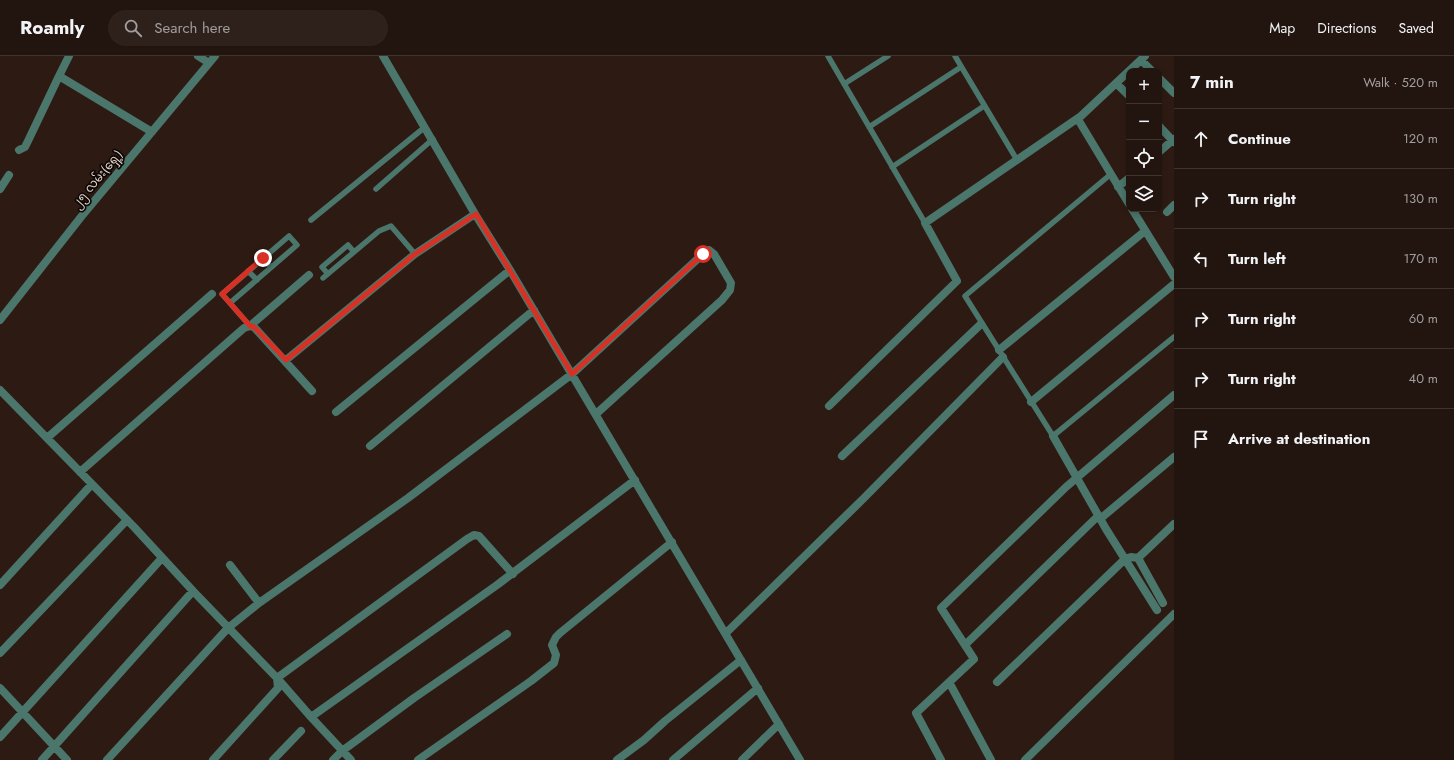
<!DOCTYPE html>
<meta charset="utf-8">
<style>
body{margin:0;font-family:Jost,"Noto Sans Myanmar",sans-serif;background:#2e211c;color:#f1f3f6}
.controls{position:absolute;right:12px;top:12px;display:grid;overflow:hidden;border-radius:8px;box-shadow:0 2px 6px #0003}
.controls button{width:36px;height:36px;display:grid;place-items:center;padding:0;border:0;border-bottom:1px solid #3f332e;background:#22140e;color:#f1f3f6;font:20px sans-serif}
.stop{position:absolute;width:12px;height:12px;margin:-9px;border:3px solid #d93025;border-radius:50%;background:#fff}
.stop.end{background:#d93025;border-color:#fff;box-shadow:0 1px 4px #0008}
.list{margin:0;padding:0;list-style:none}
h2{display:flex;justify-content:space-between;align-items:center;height:52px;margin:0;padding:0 16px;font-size:17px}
h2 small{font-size:13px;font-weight:400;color:#a29e9e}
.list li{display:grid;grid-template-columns:26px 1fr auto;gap:12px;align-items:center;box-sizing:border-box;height:60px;padding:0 16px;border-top:1px solid #3f332e}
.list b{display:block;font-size:15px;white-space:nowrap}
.list em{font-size:13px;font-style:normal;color:#a29e9e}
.icon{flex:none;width:22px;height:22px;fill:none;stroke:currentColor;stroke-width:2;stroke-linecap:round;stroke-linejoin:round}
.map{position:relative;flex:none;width:1174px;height:704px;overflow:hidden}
header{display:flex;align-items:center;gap:24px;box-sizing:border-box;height:56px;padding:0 20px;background:#22140e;border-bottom:1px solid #3f332e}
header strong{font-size:19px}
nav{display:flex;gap:22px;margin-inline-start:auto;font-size:14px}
.search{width:280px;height:36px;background:#2e211c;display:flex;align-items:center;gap:10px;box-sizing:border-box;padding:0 14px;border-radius:22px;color:#a29e9e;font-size:15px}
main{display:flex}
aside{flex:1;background:#22140e}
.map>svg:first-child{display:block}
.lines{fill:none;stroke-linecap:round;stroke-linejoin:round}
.service{stroke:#4a766b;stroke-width:5.5}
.minor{stroke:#4a766b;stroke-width:8}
.route{stroke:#d93025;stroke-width:5}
.labels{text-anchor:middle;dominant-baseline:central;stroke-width:3.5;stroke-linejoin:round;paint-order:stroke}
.street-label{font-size:12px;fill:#dfd2cc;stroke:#100805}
</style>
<header>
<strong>Roamly</strong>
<div class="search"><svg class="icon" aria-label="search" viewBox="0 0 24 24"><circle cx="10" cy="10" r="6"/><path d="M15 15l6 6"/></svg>Search here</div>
<nav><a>Map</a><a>Directions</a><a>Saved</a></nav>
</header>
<main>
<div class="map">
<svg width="1174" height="704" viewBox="0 0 1174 704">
<rect width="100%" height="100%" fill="#2d1b13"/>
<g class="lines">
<!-- service -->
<path class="service" d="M828 0 925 167
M955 0 1017 104
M844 28 888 0
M869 71 961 11
M892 111 984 50
M1111 118 965 240 1053 380 1174 281
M376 133 433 83
M311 164 425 71
M263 202 271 211
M248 215 257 224
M328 218 322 211 348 189 354 196
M323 222 379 175 391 170 415 198
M230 247 297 189 289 180 222 238 250 270"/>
<!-- minor -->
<path class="minor" d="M198 0 209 7
M383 0 475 158 510 214 800 704
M1141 4 1152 15
M1129 15 1145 0
M59 20 69 0
M1159 22 1174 37
M1116 27 1129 40
M1081 60 1079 62V65L1129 148
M1159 70 1174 86
M19 94 25 91 28 85 59 20 152 76
M1159 96 1174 83
M1118 131 1129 122
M0 133 9 119
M1132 153 1174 221
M1167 156 1174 149
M0 264 81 161 215 0
M250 270 309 219
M999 294 1145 175
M286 304 415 198 475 158
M0 334 134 471 193 535 277 622 311 661 351 704
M1031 346 1174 228
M829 350 957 225 925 167 1081 60 1129 15
M336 356 510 214
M1053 380 1106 473 1157 554
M47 382 212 238
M370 390 534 254
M842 400 981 268
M80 416 244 272 250 270 254 271 312 335
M1100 463 1174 401
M230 509 259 547
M0 529 92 428
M1163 547 1138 502 1174 468
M726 577 864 442 1003 301
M965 589 1098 460
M0 597 127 464
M949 626 991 704
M997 626 1125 503 1131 501 1138 502
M0 632 67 704
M311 661 497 529 635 424
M0 681 162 502
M42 704 193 535
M107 704 228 572 259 547 408 442 572 318 703 198 709 194 714 198 731 227 730 234 722 244 596 358
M213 704 278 632 277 622 467 483 474 479 479 480 513 518
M273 704 301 675
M333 704 342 695 414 642 507 578
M418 704 531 625 554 607 556 599 552 589 556 581 560 577 672 486
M617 704 644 684 665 665 741 604
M673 704 758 632
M742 704 779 668
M941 704 916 657 974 603 941 552 1066 431 1174 339
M1025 704 1174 558"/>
</g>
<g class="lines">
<!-- route -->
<path class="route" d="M263 202 222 238 250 270 254 271 286 304 415 198 476 158 572 318 703 198"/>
</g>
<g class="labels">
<!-- street labels -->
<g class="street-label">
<text transform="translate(97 123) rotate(-50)">၂၅ လမ်း(ရှေ့)</text>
</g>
</g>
</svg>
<div class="controls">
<button>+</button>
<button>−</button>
<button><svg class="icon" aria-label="locate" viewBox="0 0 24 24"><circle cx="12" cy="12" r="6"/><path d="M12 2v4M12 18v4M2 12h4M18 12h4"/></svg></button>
<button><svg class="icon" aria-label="layers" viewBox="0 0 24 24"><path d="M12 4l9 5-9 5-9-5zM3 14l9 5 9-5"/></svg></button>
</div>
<div class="stop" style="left:703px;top:198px"></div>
<div class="stop end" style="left:263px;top:202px"></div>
</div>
<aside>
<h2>7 min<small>Walk · 520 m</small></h2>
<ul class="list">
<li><svg class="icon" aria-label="ahead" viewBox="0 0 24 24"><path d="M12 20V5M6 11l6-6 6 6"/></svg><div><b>Continue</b></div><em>120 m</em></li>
<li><svg class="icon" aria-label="right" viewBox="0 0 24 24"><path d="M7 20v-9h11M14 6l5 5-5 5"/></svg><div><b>Turn right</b></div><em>130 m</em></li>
<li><svg class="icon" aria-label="left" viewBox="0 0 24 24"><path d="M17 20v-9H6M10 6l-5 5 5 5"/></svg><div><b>Turn left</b></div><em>170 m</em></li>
<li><svg class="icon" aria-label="right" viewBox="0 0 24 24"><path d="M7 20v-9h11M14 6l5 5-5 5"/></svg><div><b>Turn right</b></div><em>60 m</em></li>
<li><svg class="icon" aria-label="right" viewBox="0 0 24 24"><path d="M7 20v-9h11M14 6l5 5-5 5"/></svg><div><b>Turn right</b></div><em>40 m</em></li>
<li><svg class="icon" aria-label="arrive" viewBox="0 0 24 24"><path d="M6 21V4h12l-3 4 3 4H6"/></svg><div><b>Arrive at destination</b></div></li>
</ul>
</aside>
</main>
